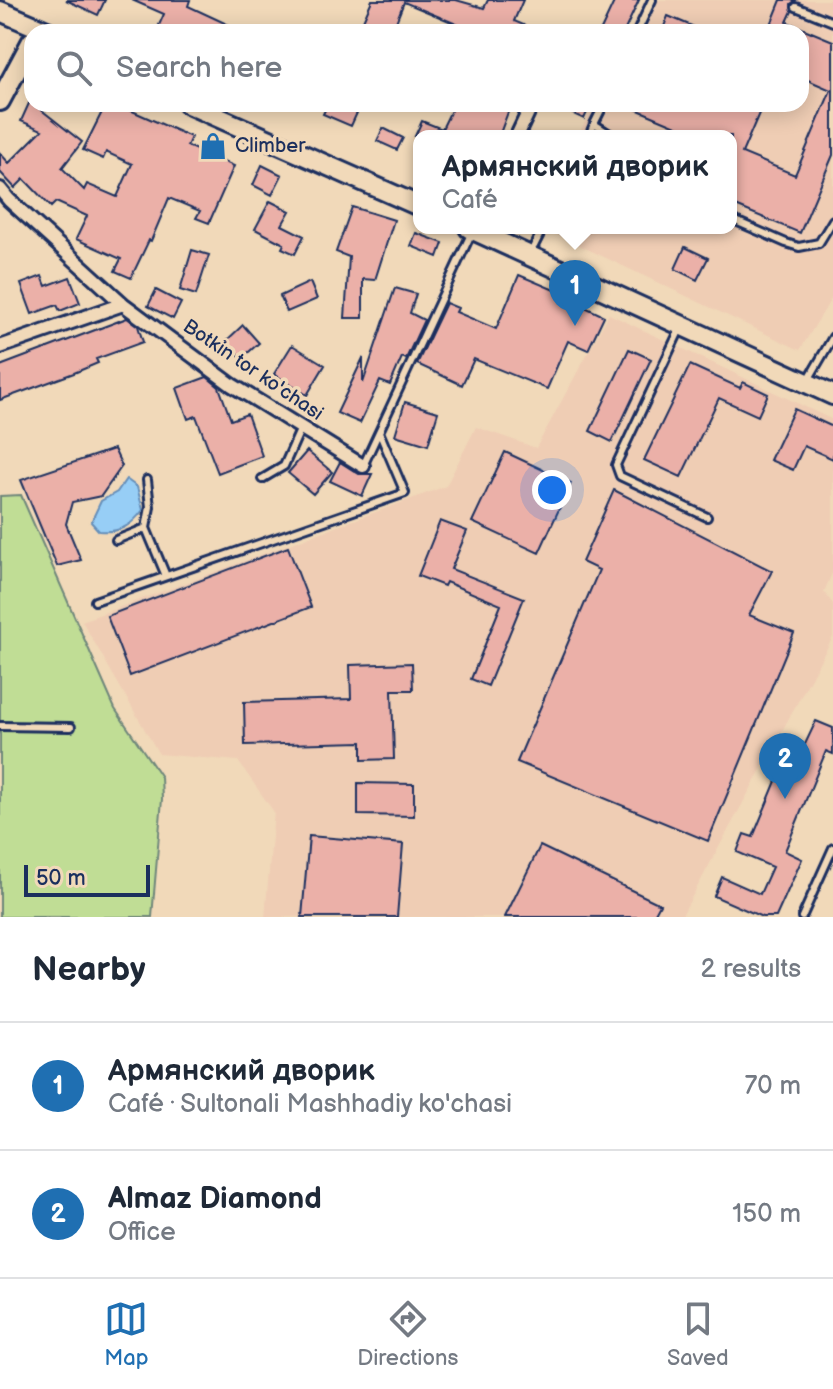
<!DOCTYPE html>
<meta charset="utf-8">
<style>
body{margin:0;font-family:"Balsamiq Sans",sans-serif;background:#f2f2f3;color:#1f2937}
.scale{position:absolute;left:24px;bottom:20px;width:126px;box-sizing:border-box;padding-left:8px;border:4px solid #1b2f5e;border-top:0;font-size:22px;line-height:28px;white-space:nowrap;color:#1b2f5e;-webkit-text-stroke:6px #f1d9b9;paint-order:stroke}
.you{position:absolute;left:552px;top:490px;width:28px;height:28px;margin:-20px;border:6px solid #fff;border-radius:50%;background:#1a73e8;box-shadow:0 0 0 12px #1a73e833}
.badge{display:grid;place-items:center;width:52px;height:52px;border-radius:50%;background:#1f6fb2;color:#fff;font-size:26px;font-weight:700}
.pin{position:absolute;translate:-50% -66px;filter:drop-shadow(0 2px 4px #0008)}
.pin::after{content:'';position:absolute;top:42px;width:28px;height:24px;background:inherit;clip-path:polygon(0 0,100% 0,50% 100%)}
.popup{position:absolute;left:413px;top:130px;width:324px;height:104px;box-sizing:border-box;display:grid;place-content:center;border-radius:16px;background:#fff;filter:drop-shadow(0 2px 6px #0005);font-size:26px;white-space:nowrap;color:#747a83}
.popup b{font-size:30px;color:#1f2937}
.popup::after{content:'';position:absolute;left:50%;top:100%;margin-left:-16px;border:16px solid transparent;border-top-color:#fff}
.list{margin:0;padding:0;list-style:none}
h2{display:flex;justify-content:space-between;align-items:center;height:104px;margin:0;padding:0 32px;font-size:34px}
h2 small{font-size:26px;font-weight:400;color:#747a83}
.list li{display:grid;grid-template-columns:52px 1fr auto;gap:24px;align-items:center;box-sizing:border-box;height:128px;padding:0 32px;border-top:2px solid #e0e1e3}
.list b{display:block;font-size:30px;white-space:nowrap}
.list p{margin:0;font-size:26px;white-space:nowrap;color:#747a83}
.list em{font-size:26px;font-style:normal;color:#747a83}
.icon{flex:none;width:44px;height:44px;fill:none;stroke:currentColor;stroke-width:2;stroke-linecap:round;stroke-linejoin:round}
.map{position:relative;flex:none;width:833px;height:917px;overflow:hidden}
.search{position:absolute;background:#fff;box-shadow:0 4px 20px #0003;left:24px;right:24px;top:24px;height:88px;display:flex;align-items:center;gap:20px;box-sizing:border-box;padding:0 28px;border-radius:24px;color:#747a83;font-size:30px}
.sheet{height:360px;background:#fff}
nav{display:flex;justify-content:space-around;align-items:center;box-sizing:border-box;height:112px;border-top:2px solid #e0e1e3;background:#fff;font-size:22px;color:#747a83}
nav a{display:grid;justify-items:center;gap:4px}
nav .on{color:#1f6fb2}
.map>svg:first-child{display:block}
.built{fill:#efcdb4}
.green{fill:#c0dd95;stroke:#6e867a;stroke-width:2}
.water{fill:#97cef6;stroke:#658eb9;stroke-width:2}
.building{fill:#ebb0a8;stroke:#1b2f5e;stroke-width:2}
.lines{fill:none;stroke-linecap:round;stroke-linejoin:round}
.lane-casing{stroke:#1b2f5e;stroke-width:12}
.street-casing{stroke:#1b2f5e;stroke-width:18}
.secondary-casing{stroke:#1b2f5e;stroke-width:24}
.lane{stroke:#f1d9b9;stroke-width:6}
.street{stroke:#f1d9b9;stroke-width:12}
.secondary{stroke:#f1d9b9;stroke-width:18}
.labels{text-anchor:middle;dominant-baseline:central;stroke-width:7;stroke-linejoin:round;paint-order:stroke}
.poi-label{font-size:20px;fill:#1b2f5e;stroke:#f1d9b9;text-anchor:start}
.street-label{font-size:20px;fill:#1b2f5e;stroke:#f1d9b9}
</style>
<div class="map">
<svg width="833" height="917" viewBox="0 0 833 917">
<rect width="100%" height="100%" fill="#f1d9b9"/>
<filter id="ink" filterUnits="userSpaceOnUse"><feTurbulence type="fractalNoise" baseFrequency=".0125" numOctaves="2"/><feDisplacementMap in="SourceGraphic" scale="16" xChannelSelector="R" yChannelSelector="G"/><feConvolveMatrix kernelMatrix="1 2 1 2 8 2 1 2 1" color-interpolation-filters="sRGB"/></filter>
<g filter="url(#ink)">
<!-- built -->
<path class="built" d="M645 0H833V296L800 350 543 228H731V136H578L594 104H801V32H629Z
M609 314 833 420V571L824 592 833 604V637L681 917H265L274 812 238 761 159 754 82 621 446 486 476 427 536 448Z"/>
<!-- green -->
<path class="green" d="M21 495 115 709 161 777 162 799 152 917H0V496Z"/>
<!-- water -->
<path class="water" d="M126 479 137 487 143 510C131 526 120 533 99 531L91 522 101 501 117 492Z"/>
<!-- building -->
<path class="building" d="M66 0H105L98 15Z
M132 0H190L188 6 244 32H156L164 14Z
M372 0H456L484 8 488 0H523L514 21 540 32H464L466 28 404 2 392 32H358Z
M615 0H639L624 32H600Z
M781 0H796L791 4 792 11 787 22 833 41V155L800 233 731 204V136H700L624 104H763L742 153 795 175 831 90 801 77V32H768Z
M668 16 706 32H662Z
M30 101 82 142 62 168 84 190 87 184 117 197 132 164 106 152 103 159 83 150 106 104 130 110 191 137 187 146 234 166 209 223 196 218 200 211 169 198 151 241 149 240 131 278 115 271 121 259 76 239 87 216 56 202 51 207 24 179 15 188 0 172V153L9 163 42 130 21 121Z
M328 104H361L351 126 323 114Z
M454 104H511L499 136H415L422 121 442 129Z
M552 104H591L584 119Z
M383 128 403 138 397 150 377 141Z
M262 165 282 175 272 195 253 185Z
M270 201 290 211 282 225 304 236 295 254 282 248 284 244 255 229Z
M352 207 394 220 375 280 363 279V318H345L349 257 336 252Z
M416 233 443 243 438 257 411 246Z
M685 247 708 258 697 280 675 269Z
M192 250 209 255 196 295 180 290Z
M519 275 571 297 570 300 604 316 588 350 568 341 547 389 474 359 462 385 417 364 446 303 458 308 456 312 496 329Z
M42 276 46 286 70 277 80 303 60 311 57 305 32 314 21 284Z
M310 282 317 299 287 312 280 296Z
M395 288 416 294 410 313 424 320 406 359 402 357 390 385 380 381 360 423 337 413 363 358V383Z
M156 290 181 303 173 319 148 306Z
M127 318 138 326 143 342 96 359 98 363 74 373 0 400V366Z
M243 325 259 343 242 358 226 341Z
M292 345 325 365 307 395 274 374Z
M629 349 651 359 612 442 590 431Z
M690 365 740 388 743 382 768 394 758 416 719 398 681 477 644 460Z
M207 377 219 387 231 420 247 414 262 456 218 473 196 416 188 419 177 388Z
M405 402 438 412 428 445 395 435Z
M794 409 833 427V459L804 446 793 470 770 460Z
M114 449 122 466 101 496 72 502 66 524 81 560 57 566 21 480Z
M307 451 332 472 313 494 288 473Z
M505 452 571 483 539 553 472 522Z
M340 462 359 474H372L362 496 330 481Z
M614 490 772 571 749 615 794 633 708 841 517 762 599 570 582 562Z
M440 521 467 531 451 569 524 598 488 686 471 679 501 605 446 582 444 586 418 576Z
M288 547 311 607 130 676 107 616Z
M412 663 413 690H392L394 759 362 760V742L245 745 244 702 351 699 350 665Z
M816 721 833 728V754L826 751 785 851 802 859 776 917H762L714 896 722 877 760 894 772 867 737 852 744 834 753 837 788 752 799 757Z
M358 783 414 784V816L358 815Z
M309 836 403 844 397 917H302Z
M540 846 660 904 653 917H505Z"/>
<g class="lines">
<!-- lane casing -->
<g class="lane-casing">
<path id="lane" d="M796 7 833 22
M637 32 652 0
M604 104 594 124 613 136
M589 136 594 124
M731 219 786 243 799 247 819 243 833 220
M534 246 543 228
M680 329 616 465 620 476 707 517
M811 375 833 337
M363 466 471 234
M262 479 284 466 301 428
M147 480 150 507 146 528 166 576
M116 540 146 528
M95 601 405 493 380 434
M0 726 71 727
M802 917 833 848"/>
</g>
<!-- street casing -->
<g class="street-casing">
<path id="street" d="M517 136 532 104
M0 189 9 200 123 304 232 385 363 466
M0 347 123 304"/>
</g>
<!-- secondary casing -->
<g class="secondary-casing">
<path id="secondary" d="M0 11 49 32
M0 101 32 41
M188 104 419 206
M469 228 833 395"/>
</g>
<!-- lane -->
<use href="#lane" class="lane"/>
<!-- street -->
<use href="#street" class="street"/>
<!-- secondary -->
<use href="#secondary" class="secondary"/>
</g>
</g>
<!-- icons -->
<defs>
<g id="shop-bare" transform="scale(2.16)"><path d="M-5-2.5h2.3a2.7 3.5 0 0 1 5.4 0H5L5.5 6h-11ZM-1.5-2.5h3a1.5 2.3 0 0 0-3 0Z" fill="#1f6fb2" stroke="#f1d9b9" stroke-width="2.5" paint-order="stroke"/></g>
</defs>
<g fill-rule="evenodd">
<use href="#shop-bare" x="213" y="146"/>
</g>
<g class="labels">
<!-- poi labels -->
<g class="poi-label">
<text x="235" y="146">Climber</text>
</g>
<!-- street labels -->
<g class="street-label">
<text transform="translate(253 370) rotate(34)">Botkin tor ko'chasi</text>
</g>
</g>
</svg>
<div class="scale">50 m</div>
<div class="you"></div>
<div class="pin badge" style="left:575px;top:326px">1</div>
<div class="popup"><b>Армянский дворик</b>Café</div>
<div class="pin badge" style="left:785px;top:799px">2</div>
<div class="search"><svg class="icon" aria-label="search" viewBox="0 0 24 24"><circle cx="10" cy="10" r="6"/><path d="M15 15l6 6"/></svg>Search here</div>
</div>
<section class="sheet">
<h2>Nearby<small>2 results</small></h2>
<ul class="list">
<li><span class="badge">1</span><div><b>Армянский дворик</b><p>Café · Sultonali Mashhadiy ko'chasi</p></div><em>70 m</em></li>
<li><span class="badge">2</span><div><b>Almaz Diamond</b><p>Office</p></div><em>150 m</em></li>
</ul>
</section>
<nav>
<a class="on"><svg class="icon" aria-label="map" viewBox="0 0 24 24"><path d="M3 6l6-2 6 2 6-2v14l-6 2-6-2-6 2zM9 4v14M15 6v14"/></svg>Map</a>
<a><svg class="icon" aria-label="directions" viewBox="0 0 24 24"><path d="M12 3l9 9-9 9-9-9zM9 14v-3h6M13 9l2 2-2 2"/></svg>Directions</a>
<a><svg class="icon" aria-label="saved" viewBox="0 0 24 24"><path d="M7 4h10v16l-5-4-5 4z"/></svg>Saved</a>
</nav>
